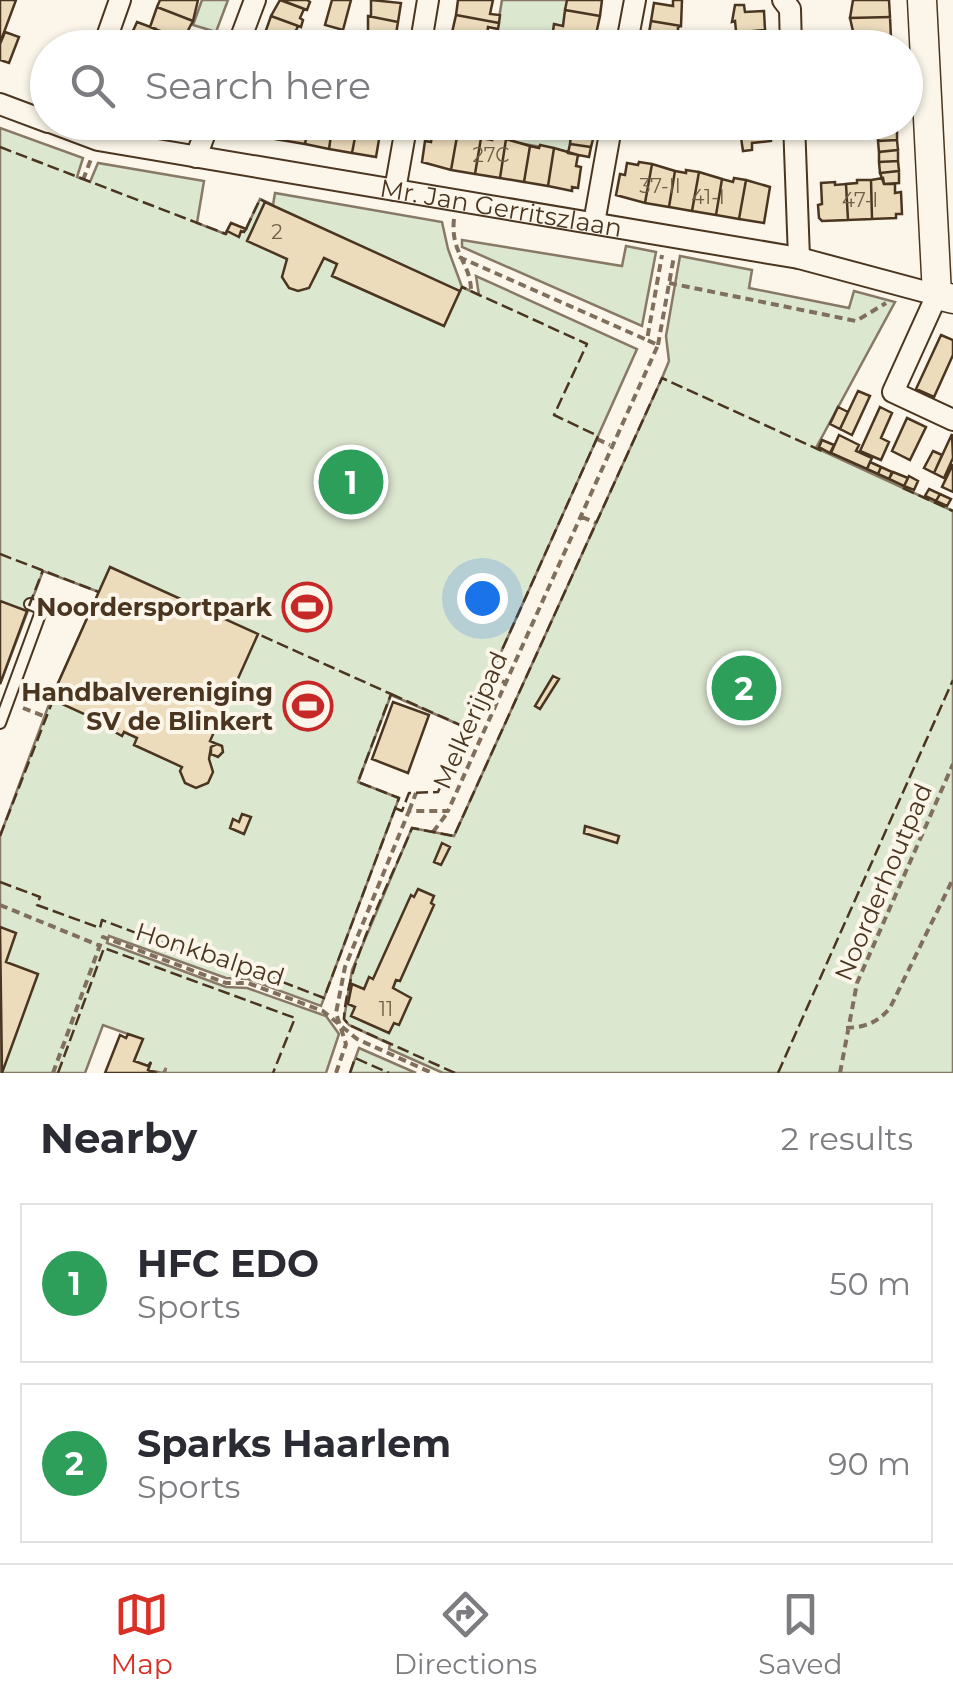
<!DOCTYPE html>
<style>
body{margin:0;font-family:Montserrat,sans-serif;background:#f7f7f7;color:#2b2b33}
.you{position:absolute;left:482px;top:598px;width:35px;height:35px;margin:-25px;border:8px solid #fff;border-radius:50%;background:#1a73e8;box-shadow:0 0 0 15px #1a73e833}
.badge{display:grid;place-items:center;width:65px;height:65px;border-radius:50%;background:#d93025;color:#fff;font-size:32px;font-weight:700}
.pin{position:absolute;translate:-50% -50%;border:5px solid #fff;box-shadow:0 2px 10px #0006}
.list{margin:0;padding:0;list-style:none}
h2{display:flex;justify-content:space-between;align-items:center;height:130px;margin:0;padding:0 40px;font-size:42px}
h2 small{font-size:32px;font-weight:400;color:#7c7c81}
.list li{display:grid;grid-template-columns:65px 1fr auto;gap:30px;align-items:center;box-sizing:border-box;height:160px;margin:0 20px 20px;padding:0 20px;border:2px solid #e1e1e2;border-radius:0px}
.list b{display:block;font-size:38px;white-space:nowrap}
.list p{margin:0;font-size:32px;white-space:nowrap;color:#7c7c81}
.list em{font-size:32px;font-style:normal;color:#7c7c81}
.icon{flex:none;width:55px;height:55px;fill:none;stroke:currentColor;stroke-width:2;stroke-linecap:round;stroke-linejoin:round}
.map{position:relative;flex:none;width:953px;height:1073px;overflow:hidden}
.search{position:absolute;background:#fff;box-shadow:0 2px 8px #0004;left:30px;right:30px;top:30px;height:110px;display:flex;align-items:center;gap:25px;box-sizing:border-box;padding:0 35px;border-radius:55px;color:#7c7c81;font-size:38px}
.sheet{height:490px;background:#fff}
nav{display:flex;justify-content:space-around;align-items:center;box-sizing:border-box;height:140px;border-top:2px solid #e1e1e2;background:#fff;font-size:28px;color:#7c7c81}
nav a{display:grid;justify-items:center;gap:5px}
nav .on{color:#d93025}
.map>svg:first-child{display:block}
.green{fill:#dce7d0;stroke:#887966;stroke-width:2.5}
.building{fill:#ecdcbc;stroke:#4a3520;stroke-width:2.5}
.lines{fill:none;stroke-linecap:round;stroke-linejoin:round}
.lane-casing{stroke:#4a3520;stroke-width:14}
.street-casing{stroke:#4a3520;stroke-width:24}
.secondary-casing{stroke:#4a3520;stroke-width:31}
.path{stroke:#7f6f5c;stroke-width:4;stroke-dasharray:8 5;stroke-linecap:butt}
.lane{stroke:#fbf6e9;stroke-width:10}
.street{stroke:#fbf6e9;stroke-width:20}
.secondary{stroke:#fbf6e9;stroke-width:28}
.fence{stroke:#4a3520;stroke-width:2.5;stroke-dasharray:12 5;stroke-linecap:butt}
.labels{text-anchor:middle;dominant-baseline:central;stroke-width:8;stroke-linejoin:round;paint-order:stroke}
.number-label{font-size:20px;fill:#725f47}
.street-label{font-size:25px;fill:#4a3520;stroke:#fbf6e9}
.poi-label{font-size:25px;font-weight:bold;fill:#4a3520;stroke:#fbf6e9;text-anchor:end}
</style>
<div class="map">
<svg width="953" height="1073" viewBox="0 0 953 1073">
<rect width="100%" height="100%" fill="#fbf6e9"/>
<!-- green -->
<path class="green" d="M202 0H228L216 32 193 25Z
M502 0H580L573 47 494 48Z
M448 123H585L582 154 447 131Z
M0 128 83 158 77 177 90 182 98 163 204 181 197 223 225 234 231 223 246 229 260 199 273 205 275 193 442 222 448 249 462 287 479 295 476 276 637 349 467 728 391 695 358 782 399 798 321 1006 248 979 226 978 109 936 107 943 226 987 247 988 326 1016 339 1034 326 1073H165L166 1068 163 1073 148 1070 151 1062 148 1066 134 1061 142 1039 103 1025 85 1073H0V836L51 699 99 592 43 571 0 684Z
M462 240 622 266 626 246 656 252 642 326 462 247Z
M680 256 752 270 749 288 849 308 854 291 895 302 816 448 953 511V1073H443L389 1049 390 1044 349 1025 344 1019 352 970 412 828 454 836 662 378 669 361 666 336Z
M359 1048 416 1073H350Z"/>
<!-- building -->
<path class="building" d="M0 0H16L0 43Z
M160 0H198L193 21 157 7Z
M280 0 307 10 304 9 300 18 303 20 301 27 271 16Z
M281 0H307L310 2 307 10Z
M332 0H351L343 30 325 25Z
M371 0 401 3 398 22 368 16H371Z
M458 0H493L490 14 500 15 499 23 456 15Z
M567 0H602L600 16 565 10Z
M673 0H682L681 26 651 21 654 3 673 6Z
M853 0H889L890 17 850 18Z
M735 5H744L745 12 764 11 765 30 733 33 736 31 735 21 732 22Z
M157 7 193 21 183 40 150 27Z
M565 10 600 16 595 39 553 31 554 24 563 26Z
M456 15 499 23 498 29 488 27 486 43 451 37Z
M271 16 301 27 298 26 294 35 297 37 294 44 265 33Z
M368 16 398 22 395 40 365 34H368Z
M890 17 891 38 855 40 850 18Z
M651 21 681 26 678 27V44L648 39Z
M137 22 156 29 152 38 133 31Z
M765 30 764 48H737L736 40H733V33Z
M133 31 152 38 149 48 130 41Z
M553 31 595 39 593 48H559L560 39 552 38Z
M5 32 19 37 9 63 0 60V44Z
M265 33 294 44H291L290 48H260Z
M365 34 395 40 394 46 366 48Z
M451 37 486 43 485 48H450Z
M891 38V48H855V40Z
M648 39 678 44V45L649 48Z
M230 122H260L257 136 234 132V129L229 128Z
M260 122H284L281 140 257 136Z
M284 122H309L305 144 281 140Z
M309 122H333L329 149 305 144Z
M333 122H358L352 153 329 149Z
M358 122H382L376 157 352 153Z
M422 122H442L440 131 421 129Z
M573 122H596L594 130 573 126Z
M859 122H895V129L859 131Z
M770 123 771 141 752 143V150L743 151 739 124Z
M573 126 594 130 593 139 571 135Z
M445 129 458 131 451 170 422 162 425 141 431 142 433 130 444 132Z
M897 129V140L878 141V131Z
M458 131 481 138 475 174 451 170Z
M571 135 593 139 591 147 570 144Z
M492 137 506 139 500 178 475 174 481 138 492 140Z
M506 139 530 146 524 182 500 178Z
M897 140 898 150 879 152 878 141Z
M570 144 591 147 589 157 568 153Z
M540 145 554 148 548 186 524 182 530 146 539 148Z
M554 148 578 155 576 166 581 167 578 188 572 187V191L548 186Z
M898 150V161L879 162V152Z
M898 161 899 171 880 173 879 162Z
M639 162 652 164 645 203 616 195 620 174 625 175 627 163 638 165Z
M652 164 675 171 669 207 645 203Z
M686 170 699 172 692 211 669 207 675 171 686 173Z
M899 171V183L884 184 880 173Z
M699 172 722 179 716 215 692 211Z
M734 178 746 180 739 219 716 215 722 179 733 182Z
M883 178 884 184H895V193L901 192 902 214H896V218L872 219 871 180Z
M746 180 770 187 764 223 739 219Z
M857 180H871L872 219 848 220 846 184 857 183Z
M835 182V185L846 184 848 220 822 221 819 218 818 205 822 204 821 183Z
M265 202 460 291 444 326 332 276 337 264 324 258 309 288 298 291 289 288 282 277 287 259 247 241Z
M231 223 246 229 244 232 241 231 239 237 227 231Z
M941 335 953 340V355L934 397 916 389Z
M858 391 870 396 852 435 840 429Z
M838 407 848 412 840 429 830 424Z
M880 407 892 413 881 438 889 442 881 460 860 451Z
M907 418 926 427 910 460 892 451Z
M952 434 953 458 944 478 934 473Z
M839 435 859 445 856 451 872 458 867 469 831 453Z
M822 440 834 445 830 453 819 447Z
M933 451 942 455 934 473 924 468Z
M870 462 881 467 878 474 867 469Z
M953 464V492L942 487Z
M881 467 892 472 889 479 878 474Z
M893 472 908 478 904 486 889 479Z
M909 476 918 481 914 490 904 486Z
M929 489 940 494 936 501 925 496Z
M940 494 951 499 947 506 936 501Z
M110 567 258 634 210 741 217 744 211 747 209 759 213 772 208 783 196 788 185 783 180 771 182 767 134 745 137 738 124 732 122 736 115 732 117 729 51 699Z
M0 601 27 611 0 684Z
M553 676 559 679 540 709 535 706Z
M393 702 429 715 408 773 372 759Z
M217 744 222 746 223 752 218 757 211 754V747Z
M242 814 251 817 244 834 230 828 233 819 239 822Z
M585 826 619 836 617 843 584 833Z
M442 843 450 847 441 865 434 862Z
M418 889 434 896 431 903 434 905 400 981 396 980 393 988 411 998 399 1025 394 1023 389 1033 351 1016 355 1007 348 1004 352 984 364 989 369 977 373 979 411 895 414 897Z
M0 927 16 933 6 962 38 974 2 1073Z
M128 1034 143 1039 134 1061 148 1066 151 1062 148 1070 157 1073H105L120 1035 126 1038Z"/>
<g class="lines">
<!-- lane casing -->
<g class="lane-casing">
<path id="lane" d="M0 723 42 609 30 604"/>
</g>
<!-- street casing -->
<g class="street-casing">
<g id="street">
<path d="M783 0 790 9 791 48"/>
<path d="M103 48 120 0"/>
<path d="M237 48 255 0"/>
<path d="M420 48 428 0"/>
<path d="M626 48 635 0"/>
<path d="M0 104 48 122"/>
<path id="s1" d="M50 122 98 140 799 258 937 295 893 392 953 420"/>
<path d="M794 122 799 258"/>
<path d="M196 157 209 122"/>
<path d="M395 190 407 122"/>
<path d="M594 223 612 122"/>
</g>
</g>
<!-- secondary casing -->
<g class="secondary-casing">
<path id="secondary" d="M922 0 937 295 953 299"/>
</g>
<!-- path -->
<path class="path" d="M83 180 91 159
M454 219C450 253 471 263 471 291
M459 257 647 340
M669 283 856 321 886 303
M658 345 674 256
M597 439 610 445
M582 517 596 523
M490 676 504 682
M23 708 46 717
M409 811 416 793
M433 832 448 812
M0 905 98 945
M846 1028C866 1027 877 1023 890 1008L953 879
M53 1073 103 937 226 983H248L323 1011 357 1039 432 1073
M336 1073 346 1044 336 1013 345 967 409 811H448L658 345 647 340 662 255
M840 1073 857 983 953 764"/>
<!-- lane -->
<use href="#lane" class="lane"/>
<!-- street -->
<use href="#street" class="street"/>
<!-- secondary -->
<use href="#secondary" class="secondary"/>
<!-- fence -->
<path class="fence" d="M0 147 226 234 227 231
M246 229 260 199 265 202
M903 488 953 511
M0 554 99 592
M29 606 43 570
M391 694 467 728 598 436 554 415 587 344 462 287 460 291
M395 808 402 811 409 793 438 792 467 728
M0 836 53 700
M0 882 40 897 37 905 100 928 102 920 265 982 267 976 324 998 399 798 358 782 391 694 258 634
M58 1073 104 948 295 1018 273 1073
M350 1073 355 1058 389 1073
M455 1073 349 1025 344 1019C346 965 391 880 412 828L454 836 662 378 826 453
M778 1073 953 680"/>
</g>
<!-- icons -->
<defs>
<g id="stadium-ring" transform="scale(2.5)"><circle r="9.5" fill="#fbf6e9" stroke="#c62828" stroke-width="1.5"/><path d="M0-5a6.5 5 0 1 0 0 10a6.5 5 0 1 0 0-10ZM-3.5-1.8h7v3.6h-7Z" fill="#c62828"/></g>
</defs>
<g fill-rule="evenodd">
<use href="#stadium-ring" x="307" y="607"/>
<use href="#stadium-ring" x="308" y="706"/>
</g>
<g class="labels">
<!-- number labels -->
<g class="number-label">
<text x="491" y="155">27C</text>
<text x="660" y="186">37-II</text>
<text x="708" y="197">41-I</text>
<text x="860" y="200">47-I</text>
<text x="277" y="232">2</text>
<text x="386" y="1009">11</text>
</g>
<!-- street labels -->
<g class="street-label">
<text stroke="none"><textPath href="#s1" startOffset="460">Mr. Jan Gerritszlaan</textPath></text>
<text transform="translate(470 720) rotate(-66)">Melkerijpad</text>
<text transform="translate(883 882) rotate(-67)">Noorderhoutpad</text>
<text transform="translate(210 954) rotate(18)">Honkbalpad</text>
</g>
<!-- poi labels -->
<g class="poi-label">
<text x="272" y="607">Noordersportpark</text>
<text x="273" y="692">Handbalvereniging<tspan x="273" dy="29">SV de Blinkert</tspan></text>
</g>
</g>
</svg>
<div class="you"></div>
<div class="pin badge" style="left:351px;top:482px;background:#2e9e5b">1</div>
<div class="pin badge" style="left:744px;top:688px;background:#2e9e5b">2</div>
<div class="search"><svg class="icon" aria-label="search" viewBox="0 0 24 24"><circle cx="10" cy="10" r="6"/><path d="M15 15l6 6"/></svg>Search here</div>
</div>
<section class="sheet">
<h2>Nearby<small>2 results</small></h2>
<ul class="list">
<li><span class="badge" style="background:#2e9e5b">1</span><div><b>HFC EDO</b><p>Sports</p></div><em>50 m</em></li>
<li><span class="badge" style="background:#2e9e5b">2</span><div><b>Sparks Haarlem</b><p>Sports</p></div><em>90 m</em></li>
</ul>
</section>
<nav>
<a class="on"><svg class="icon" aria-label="map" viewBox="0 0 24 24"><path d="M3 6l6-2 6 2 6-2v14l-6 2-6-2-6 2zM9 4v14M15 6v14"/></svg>Map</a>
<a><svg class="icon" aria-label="directions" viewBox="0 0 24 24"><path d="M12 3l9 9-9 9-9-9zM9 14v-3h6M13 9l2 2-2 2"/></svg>Directions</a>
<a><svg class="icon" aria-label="saved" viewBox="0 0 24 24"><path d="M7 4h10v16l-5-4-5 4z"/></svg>Saved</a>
</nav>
